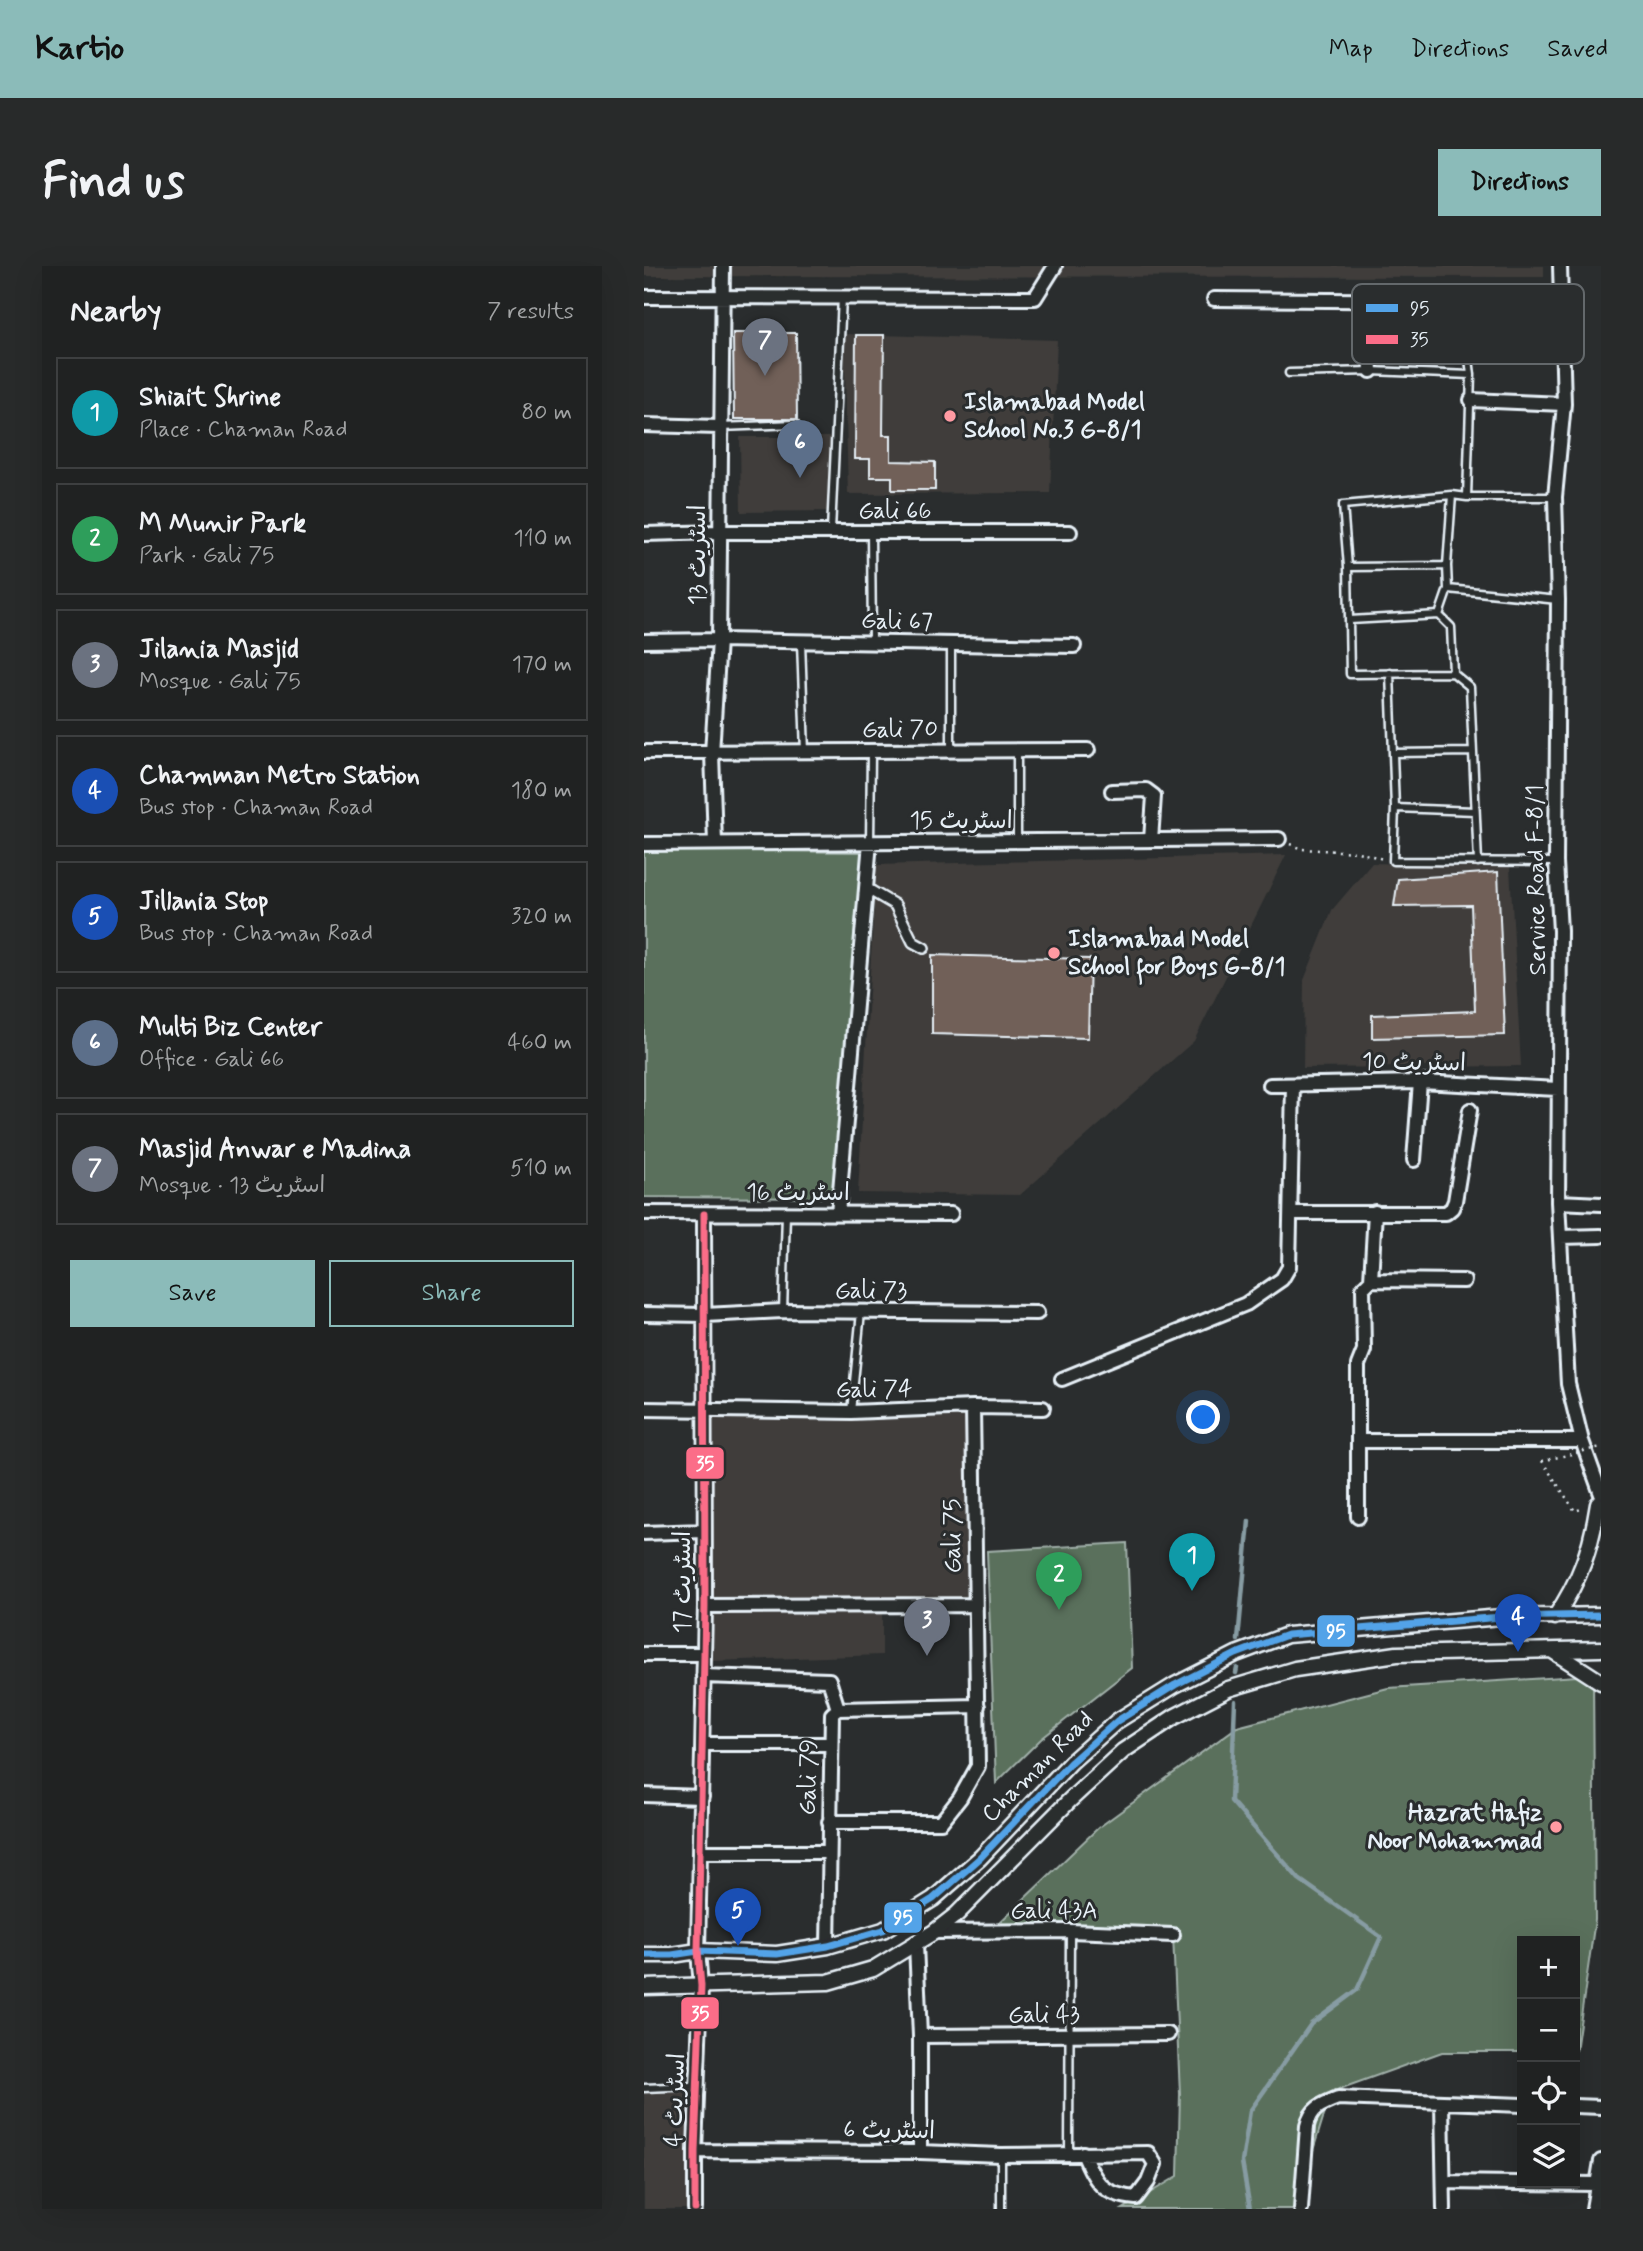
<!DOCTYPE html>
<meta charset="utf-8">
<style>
body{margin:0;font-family:Mynerve,"Playpen Sans Arabic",sans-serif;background:#282a2a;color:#f1f3f6}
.controls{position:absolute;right:21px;bottom:21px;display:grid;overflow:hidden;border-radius:0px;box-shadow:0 7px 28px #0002}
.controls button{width:63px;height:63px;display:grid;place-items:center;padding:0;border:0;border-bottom:2px solid #3d3f40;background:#202222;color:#f1f3f6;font:35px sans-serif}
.you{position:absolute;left:560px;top:1152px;width:24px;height:24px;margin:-18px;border:5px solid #fff;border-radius:50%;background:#1a73e8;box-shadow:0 0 0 10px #1a73e833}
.badge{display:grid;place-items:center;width:46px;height:46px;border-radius:50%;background:#8bbbb9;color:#fff;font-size:23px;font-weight:700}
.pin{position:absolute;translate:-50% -58px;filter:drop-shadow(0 2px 4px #0008)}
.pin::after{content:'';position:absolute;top:37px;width:24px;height:21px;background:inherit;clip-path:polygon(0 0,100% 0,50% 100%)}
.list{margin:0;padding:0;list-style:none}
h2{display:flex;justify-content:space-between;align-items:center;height:91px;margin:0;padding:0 28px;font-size:30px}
h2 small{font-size:23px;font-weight:400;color:#a2a4a5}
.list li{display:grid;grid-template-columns:46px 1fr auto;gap:21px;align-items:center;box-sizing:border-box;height:112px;margin:0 14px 14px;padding:0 14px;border:2px solid #3d3f40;border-radius:0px}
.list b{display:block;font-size:26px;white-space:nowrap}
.list p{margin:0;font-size:23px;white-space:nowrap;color:#a2a4a5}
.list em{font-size:23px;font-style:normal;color:#a2a4a5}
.actions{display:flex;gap:14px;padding:21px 28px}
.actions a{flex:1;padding:16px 0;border:2px solid #8bbbb9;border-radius:0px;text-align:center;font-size:24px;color:#8bbbb9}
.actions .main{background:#8bbbb9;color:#111}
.icon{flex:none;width:38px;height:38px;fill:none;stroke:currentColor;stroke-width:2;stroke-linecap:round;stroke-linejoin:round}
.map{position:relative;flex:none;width:957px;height:1943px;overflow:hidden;border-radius:0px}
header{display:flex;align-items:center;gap:42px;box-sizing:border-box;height:98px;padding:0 35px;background:#8bbbb9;color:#111}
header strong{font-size:33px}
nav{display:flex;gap:38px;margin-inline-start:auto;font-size:24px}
.intro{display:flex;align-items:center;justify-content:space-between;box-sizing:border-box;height:168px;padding:0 42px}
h1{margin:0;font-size:49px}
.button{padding:18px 32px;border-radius:0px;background:#8bbbb9;color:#111;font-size:24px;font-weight:700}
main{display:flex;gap:42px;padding:0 42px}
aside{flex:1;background:#202222;border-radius:0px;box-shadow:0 7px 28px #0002}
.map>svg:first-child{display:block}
.built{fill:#3f3d3b}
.green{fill:#5a705b;stroke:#a1b0aa;stroke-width:2}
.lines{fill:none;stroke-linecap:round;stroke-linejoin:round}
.stream{stroke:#879ca3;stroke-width:4.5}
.building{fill:#716159;stroke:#e8f1f8;stroke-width:2}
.service-casing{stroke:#e8f1f8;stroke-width:11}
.pedestrian-casing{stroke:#e8f1f8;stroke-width:14}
.minor-casing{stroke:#e8f1f8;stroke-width:18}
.tertiary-casing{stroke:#e8f1f8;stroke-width:19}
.path{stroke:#e8f1f8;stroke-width:2.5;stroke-dasharray:2 5;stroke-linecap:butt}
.service{stroke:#2a2d2e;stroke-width:6}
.pedestrian{stroke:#2a2d2e;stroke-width:9}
.minor{stroke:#2a2d2e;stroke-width:12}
.tertiary{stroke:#2a2d2e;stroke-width:14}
.path-bridge{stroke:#e8f1f8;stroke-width:2.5;stroke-dasharray:2 5;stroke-linecap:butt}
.bus-1-casing{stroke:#2a2d2e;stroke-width:12}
.bus-2-casing{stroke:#2a2d2e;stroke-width:12}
.bus-1{stroke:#53a3e8;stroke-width:7}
.bus-2{stroke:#fb6d88;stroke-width:7}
.poi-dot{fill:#ff9aa2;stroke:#2a2d2e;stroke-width:2.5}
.labels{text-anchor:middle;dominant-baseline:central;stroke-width:6;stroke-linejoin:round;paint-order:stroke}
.poi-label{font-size:24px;font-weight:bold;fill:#e8f1f8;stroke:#2a2d2e;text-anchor:start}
.street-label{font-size:24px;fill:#e8f1f8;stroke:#2a2d2e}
.key{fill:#2a2d2e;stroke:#63686b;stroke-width:2}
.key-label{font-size:19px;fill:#e8f1f8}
.line-badge{stroke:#2a2d2e;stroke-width:2.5}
.badge-label{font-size:19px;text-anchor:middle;font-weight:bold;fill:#fff}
</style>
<header>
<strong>Kartio</strong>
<nav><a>Map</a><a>Directions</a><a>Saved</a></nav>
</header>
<div class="intro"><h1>Find us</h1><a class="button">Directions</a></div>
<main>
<aside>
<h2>Nearby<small>7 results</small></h2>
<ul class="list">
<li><span class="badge" style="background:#0f9aa8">1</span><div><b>Shiait Shrine</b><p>Place · Chaman Road</p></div><em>80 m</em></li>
<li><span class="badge" style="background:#2e9e5b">2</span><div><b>M Munir Park</b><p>Park · Gali 75</p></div><em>110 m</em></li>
<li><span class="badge" style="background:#6b7280">3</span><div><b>Jilania Masjid</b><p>Mosque · Gali 75</p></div><em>170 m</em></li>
<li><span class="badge" style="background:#1a4fb4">4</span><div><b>Chamman Metro Station</b><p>Bus stop · Chaman Road</p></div><em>180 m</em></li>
<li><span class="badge" style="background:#1a4fb4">5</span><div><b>Jillania Stop</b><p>Bus stop · Chaman Road</p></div><em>320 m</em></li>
<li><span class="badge" style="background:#5c6f8a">6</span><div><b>Multi Biz Center</b><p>Office · Gali 66</p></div><em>460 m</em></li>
<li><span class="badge" style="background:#6b7280">7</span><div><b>Masjid Anwar e Madina</b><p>Mosque · اسٹریٹ 13</p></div><em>510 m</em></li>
</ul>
<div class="actions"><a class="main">Save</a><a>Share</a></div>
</aside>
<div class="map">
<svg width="957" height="1943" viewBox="0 0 957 1943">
<rect width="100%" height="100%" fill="#2a2d2e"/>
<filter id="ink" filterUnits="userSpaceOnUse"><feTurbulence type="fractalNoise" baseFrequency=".0143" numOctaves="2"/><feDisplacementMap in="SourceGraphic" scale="14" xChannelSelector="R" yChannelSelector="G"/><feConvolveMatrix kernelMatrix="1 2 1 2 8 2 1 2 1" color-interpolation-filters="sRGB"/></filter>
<g filter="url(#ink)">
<!-- built -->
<path class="built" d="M0 0H900V11L0 10Z
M200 68 413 74 406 227 204 228Z
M96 171H186V245L97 246Z
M642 589 550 775 376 929 214 927 232 599Z
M728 597 866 601 877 800 659 802 660 714 688 644Z
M322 1146 323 1334 69 1335V1147Z
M238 1346V1389L69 1395 68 1347Z
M0 1825H43L45 1943H0Z"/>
<!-- green -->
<path class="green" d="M0 584 222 586 190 932 0 931Z
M483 1277 488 1402 397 1473 352 1517 343 1285Z
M949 1409 951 1654 932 1785 931 1675H878V1786H798L687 1826 651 1943H479L534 1910 536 1828 529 1669 353 1659 454 1562 593 1461 744 1422Z"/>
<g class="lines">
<!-- stream -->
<path class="stream" d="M594 1374 605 1255
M592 1407 593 1402
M591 1435 587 1535 655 1613 737 1671 713 1724 667 1758 606 1845 598 1896 606 1943"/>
</g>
<!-- building -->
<path class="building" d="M89 67H152L153 153H90Z
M212 69H240L239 169H247V195L291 196V224H248V211H226V193H211Z
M854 606 861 769 728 772V749L831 745 827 639 750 640 754 613Z
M288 689 446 693 444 772 288 768Z"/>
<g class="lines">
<!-- service casing -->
<g class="service-casing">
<path id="service" d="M818 35 827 109 823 231
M645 107 727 105 827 109
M76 161 151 158
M187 265 198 31
M227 266 228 377
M704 301 803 300
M804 323 914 334
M795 349 804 323 803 300 808 229
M706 354 795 349 807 361 809 407
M157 376 161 486
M746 407 751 542 749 595 912 596
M373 484V575
M307 485V378
M750 487 829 486
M751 542 831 545
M226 576 227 486
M834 596 826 421 809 407 706 408 704 301 699 239 808 229 823 231H911
M139 1045 142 948
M207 1146 217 1046
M0 1822 52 1820
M425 1887 426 1665
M357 1943V1889"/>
</g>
<!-- pedestrian casing -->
<g class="pedestrian-casing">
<path id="pedestrian" d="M222 622 251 639 269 676 280 682"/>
</g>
<!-- minor casing -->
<g class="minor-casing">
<path id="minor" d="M916 0 920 138 911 231 914 334 912 596 916 665 914 936 924 1118 938 1175 957 1228
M0 31 391 32 411 0
M570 33 818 35 918 39
M723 33 727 105
M827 134 920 138
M0 159 75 161
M0 268 76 266H426
M0 375 75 374 430 380
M0 486 444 484
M468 525 502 524 510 530 507 574
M71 577 68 487 75 374 79 0
M0 578 635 573
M626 819 776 816 914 823
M770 894 776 816
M914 936 957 938
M0 947 307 948
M647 947H802L808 942 811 935 826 844
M194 948 226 576
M916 971 957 970
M727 1014 820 1015
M0 1048 61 1049 139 1045 393 1047
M418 1113 602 1038 638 1013 645 1001 649 819
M0 1143 207 1146 329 1141 399 1142
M714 1175H938
M714 1251V1099L720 1084 719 1022 727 1014 731 946
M0 1267 60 1265
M61 1340 331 1339
M0 1388H59
M59 1410 185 1414 194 1443
M59 1478H187
M0 1529 58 1531
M185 1556H297L316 1532 334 1500 329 1141
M57 1586H184
M290 1666 426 1665 529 1669
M272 1678 276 1770V1886
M184 1680 188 1448 194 1443 334 1440
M276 1770 524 1768
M798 1836 800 1943
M931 1840 957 1841
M51 1885 276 1886 357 1889 504 1887 511 1898 504 1916 492 1932C459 1929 451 1917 439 1887
M801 1916 952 1918
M51 1943V1885L57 1720 54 1685 61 1340 60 948
M657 1943 663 1860C667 1842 678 1838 694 1832L878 1839
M949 1943 957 1895"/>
</g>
<!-- tertiary casing -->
<g class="tertiary-casing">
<path id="tertiary" d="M911 1351C936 1314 947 1283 954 1238
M909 1385 957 1416
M0 1689H28L54 1685 133 1688 184 1680 239 1664 289 1633 336 1592 427 1496 473 1455 531 1419 592 1388 643 1369 857 1351 957 1349
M0 1721 184 1716 229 1703 290 1666 313 1648 426 1534 479 1485 530 1451 584 1423 651 1403 753 1388 957 1383"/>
</g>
<!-- path -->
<path class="path" d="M646 578 657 583 714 586 739 593
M898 1195 931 1245 940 1242"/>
<!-- service -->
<use href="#service" class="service"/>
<!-- pedestrian -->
<use href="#pedestrian" class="pedestrian"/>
<!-- minor -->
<use href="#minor" class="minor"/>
<!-- tertiary -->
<use href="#tertiary" class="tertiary"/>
<!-- path-bridge -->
<path class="path-bridge" d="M898 1195 957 1181"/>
<!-- bus-1 casing -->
<g class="bus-1-casing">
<path id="bus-1" d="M0 1689H28L54 1685 133 1688 184 1680 239 1664 289 1633 336 1592 427 1496 473 1455 531 1419 592 1388 643 1369 857 1351 957 1349"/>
</g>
<!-- bus-2 casing -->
<g class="bus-2-casing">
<path id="bus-2" d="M51 1943V1885L57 1720 54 1685 61 1340 60 948"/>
</g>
<!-- bus-1 -->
<use href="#bus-1" class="bus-1"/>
<!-- bus-2 -->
<use href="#bus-2" class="bus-2"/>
</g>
</g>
<!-- markers -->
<g class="poi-dot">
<circle cx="306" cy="150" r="7"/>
<circle cx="410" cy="687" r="7"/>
<circle cx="912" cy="1561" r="7"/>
</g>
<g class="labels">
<!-- poi labels -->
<g class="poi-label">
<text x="320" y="136">Islamabad Model<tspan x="320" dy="28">School No.3 G-8/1</tspan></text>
<text x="424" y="673">Islamabad Model<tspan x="424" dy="28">School for Boys G-8/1</tspan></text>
<text x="898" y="1547" text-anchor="end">Hazrat Hafiz<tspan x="898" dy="28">Noor Mohammad</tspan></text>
</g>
<!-- street labels -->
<g class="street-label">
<text x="251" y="245">Gali 66</text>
<text transform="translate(54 289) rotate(-90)">اسٹریٹ 13</text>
<text transform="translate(253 356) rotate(1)">Gali 67</text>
<text transform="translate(256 464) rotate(-1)">Gali 70</text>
<text x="317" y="555">اسٹریٹ 15</text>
<text transform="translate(893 614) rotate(-91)">Service Road F-8/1</text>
<text transform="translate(770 797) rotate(1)">اسٹریٹ 10</text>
<text x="154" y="927">اسٹریٹ 16</text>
<text x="227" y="1025">Gali 73</text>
<text transform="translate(230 1124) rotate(-1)">Gali 74</text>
<text transform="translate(309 1270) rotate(-90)">Gali 75</text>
<text transform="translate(39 1316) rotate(-90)">اسٹریٹ 17</text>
<text transform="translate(394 1501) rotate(-45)">Chaman Road</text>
<text transform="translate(165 1511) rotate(-89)">Gali 79</text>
<text x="410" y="1645">Gali 43A</text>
<text x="400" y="1749">Gali 43</text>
<text transform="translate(32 1834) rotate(-88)">اسٹریٹ 4</text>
<text transform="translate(245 1865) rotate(1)">اسٹریٹ 6</text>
</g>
</g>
<!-- legend -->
<rect x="708" y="18" width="232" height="80" rx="10" class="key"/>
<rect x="722" y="38" width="32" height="8" fill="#53a3e8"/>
<rect x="722" y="69" width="32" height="9" fill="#fb6d88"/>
<g class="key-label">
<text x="766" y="49">95</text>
<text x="766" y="80">35</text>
</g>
<g class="line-badge">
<rect x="41" y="1180" width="40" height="34" rx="7" fill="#fb6d88"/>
<rect x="672" y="1348" width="40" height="34" rx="7" fill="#53a3e8"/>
<rect x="239" y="1635" width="40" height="33" rx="7" fill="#53a3e8"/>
<rect x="36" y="1730" width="40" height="34" rx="7" fill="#fb6d88"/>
</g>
<g class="badge-label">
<text x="61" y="1204">35</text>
<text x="692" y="1372">95</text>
<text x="259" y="1658">95</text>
<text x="56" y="1754">35</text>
</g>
</svg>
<div class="controls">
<button>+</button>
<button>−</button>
<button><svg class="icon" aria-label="locate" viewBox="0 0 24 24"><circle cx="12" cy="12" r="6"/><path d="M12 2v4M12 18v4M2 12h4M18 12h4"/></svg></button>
<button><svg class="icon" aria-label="layers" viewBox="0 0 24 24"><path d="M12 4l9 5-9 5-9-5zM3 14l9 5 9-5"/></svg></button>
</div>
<div class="you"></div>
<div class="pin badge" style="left:548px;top:1325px;background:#0f9aa8">1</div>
<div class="pin badge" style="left:415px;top:1344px;background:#2e9e5b">2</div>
<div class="pin badge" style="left:283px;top:1390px;background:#6b7280">3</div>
<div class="pin badge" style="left:874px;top:1386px;background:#1a4fb4">4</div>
<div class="pin badge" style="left:94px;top:1680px;background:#1a4fb4">5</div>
<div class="pin badge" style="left:156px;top:212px;background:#5c6f8a">6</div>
<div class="pin badge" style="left:121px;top:110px;background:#6b7280">7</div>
</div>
</main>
